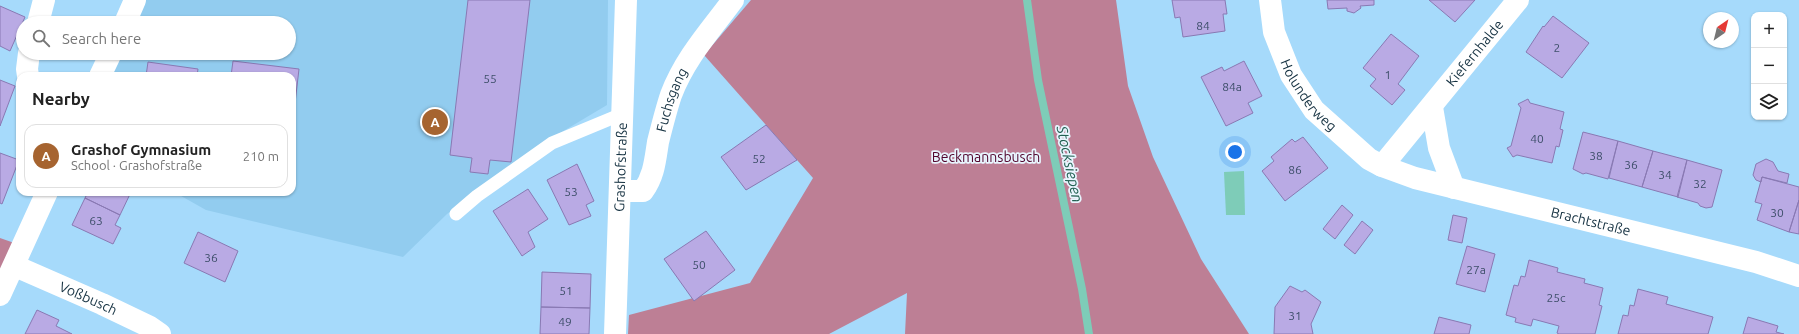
<!DOCTYPE html>
<meta charset="utf-8">
<style>
body{margin:0;font-family:Ubuntu,sans-serif;background:#f6f6f6;color:#222}
.controls{position:absolute;right:12px;top:12px;display:grid;overflow:hidden;border-radius:8px;box-shadow:0 1px 3px #0004}
.controls button{width:36px;height:36px;display:grid;place-items:center;padding:0;border:0;border-bottom:1px solid #e0e0e0;background:#fff;color:#222;font:20px sans-serif}
.compass{position:absolute;left:1703px;top:12px;width:36px;height:36px;border-radius:50%;background:#fff;box-shadow:0 1px 3px #0004;rotate:35deg}
.you{position:absolute;left:1235px;top:152px;width:14px;height:14px;margin:-10px;border:3px solid #fff;border-radius:50%;background:#1a73e8;box-shadow:0 0 0 6px #1a73e833}
.badge{display:grid;place-items:center;width:26px;height:26px;border-radius:50%;background:#a66430;color:#fff;font-size:13px;font-weight:700}
.pin{position:absolute;translate:-50% -50%;border:2px solid #fff;box-shadow:0 1px 4px #0006}
.list{margin:0;padding:0;list-style:none}
h2{display:flex;justify-content:space-between;align-items:center;height:52px;margin:0;padding:0 16px;font-size:17px}
h2 small{font-size:13px;font-weight:400;color:#767676}
.list li{display:grid;grid-template-columns:26px 1fr auto;gap:12px;align-items:center;box-sizing:border-box;height:64px;margin:0 8px 8px;padding:0 8px;border:1px solid #e0e0e0;border-radius:12px}
.list b{display:block;font-size:15px;white-space:nowrap}
.list p{margin:0;font-size:13px;white-space:nowrap;color:#767676}
.list em{font-size:13px;font-style:normal;color:#767676}
.icon{flex:none;width:22px;height:22px;fill:none;stroke:currentColor;stroke-width:2;stroke-linecap:round;stroke-linejoin:round}
.map{position:relative;flex:none;width:1799px;height:334px;overflow:hidden}
.search{position:absolute;background:#fff;box-shadow:0 1px 3px #0004;left:16px;top:16px;width:280px;height:44px;display:flex;align-items:center;gap:10px;box-sizing:border-box;padding:0 14px;border-radius:22px;color:#767676;font-size:15px}
.panel{position:absolute;background:#fff;box-shadow:0 1px 3px #0004;left:16px;top:72px;width:280px;height:124px;border-radius:12px}
.map>svg:first-child{display:block}
.built{fill:#92ccef}
.forest{fill:#bd7f95}
.water{fill:#7eccb8}
.lines{fill:none;stroke-linecap:round;stroke-linejoin:round}
.stream{stroke:#7eccb8;stroke-width:8}
.building{fill:#b9aae4;stroke:#8979b3}
.lane{stroke:#fff;stroke-width:13}
.street{stroke:#fff;stroke-width:22}
.labels{text-anchor:middle;dominant-baseline:central;stroke-width:3.5;stroke-linejoin:round;paint-order:stroke}
.number-label{font-size:12px;fill:#3e4f6a}
.street-label{font-size:14px;fill:#153141;stroke:#e8f5fe}
.park-label{font-size:14px;fill:#52052d;stroke:#e8f5fe}
.water-label{font-size:15px;font-style:italic;fill:#226052;stroke:#e8f5fe}
</style>
<div class="map">
<svg width="1799" height="334" viewBox="0 0 1799 334">
<rect width="100%" height="100%" fill="#a6dafb"/>
<!-- built -->
<path class="built" d="M145 0H608L607 105 550 139 474 193 447 214 403 257 206 210 174 192H292V76H110L120 53H289V23H134Z"/>
<!-- forest -->
<path class="forest" d="M751 0H1116L1128 86 1153 157 1201 259 1249 334H905L907 293 829 334H628L629 315 750 283 813 178 704 55Z
M0 238 20 245 0 286Z"/>
<!-- water -->
<path class="water" d="M1244 171 1245 215H1226L1224 172Z"/>
<g class="lines">
<!-- stream -->
<path class="stream" d="M1027 0 1038 80 1082 289 1089 334"/>
</g>
<!-- building -->
<path class="building" d="M468 0H530L511 162 490 160 488 174 470 172 472 158 450 155Z
M1172 0H1225L1227 14H1223L1225 31 1183 37 1180 17 1175 18Z
M1327 0H1374V5L1360 6 1361 8 1354 13 1347 11V8L1328 9Z
M1429 0H1475L1455 22Z
M0 6 25 17 10 51 0 46Z
M1553 16 1589 43 1562 78 1526 52 1543 26 1544 27Z
M1391 34 1419 56 1398 84 1405 90 1392 105 1370 86 1376 79 1363 68Z
M233 61 299 69 292 129V76H231Z
M1244 61 1262 96 1248 103 1253 113 1226 126 1201 77 1222 67 1224 71Z
M148 62 198 69 197 76H146Z
M0 80 15 86 0 126Z
M1528 99 1530 103 1564 112 1560 129 1563 130 1559 147 1556 146 1552 163 1517 155 1513 157 1507 148 1511 146 1521 108 1518 104Z
M766 125 797 160 746 190 721 157Z
M1583 132 1618 141 1608 179 1586 173 1583 174 1573 169Z
M1303 137 1328 168 1285 201 1262 171 1274 161 1271 157 1292 139 1295 142Z
M1618 141 1653 151 1642 187 1609 178Z
M1653 151 1687 160 1678 197 1642 187Z
M0 153 19 160 2 204 0 203Z
M1766 159 1773 162 1778 171 1789 174 1787 183 1762 177 1761 182 1756 180 1753 175 1756 164Z
M1687 160 1722 170 1712 207 1706 208 1700 206 1698 203 1677 197Z
M577 164 594 201 586 205 591 216 569 225 547 180Z
M1762 177 1799 187V200L1789 232 1757 220 1762 204 1755 202Z
M528 189 548 219 528 232 535 247 522 256 493 211Z
M88 192H131L120 215 85 198Z
M85 198 120 215 115 225 121 228 113 244 72 225Z
M1799 200V234L1789 232Z
M1342 205 1353 215 1335 239 1323 229Z
M1453 215 1467 218 1462 243 1448 240Z
M1362 221 1373 230 1355 254 1344 245Z
M706 231 735 270 694 301 664 259Z
M198 232 238 251 225 282 184 263Z
M1467 246 1495 254 1485 292 1456 284Z
M1529 260 1558 268 1557 272 1585 279 1584 283 1603 288 1599 305 1602 306 1595 334H1559L1557 333 1559 326 1533 319 1531 326 1515 322 1516 318 1506 315 1514 285 1518 286 1521 276 1525 277Z
M542 272 591 274 590 308 541 307Z
M1290 286 1302 292 1305 290 1321 302 1311 324 1313 334H1274L1275 307Z
M1638 289 1668 297 1666 304 1713 317 1708 334H1618L1623 315 1628 316 1630 305 1634 306Z
M541 307 590 308 589 334H540Z
M37 310 59 320 56 326 72 334H25Z
M1439 317 1471 325 1469 334H1434Z
M1748 317 1778 326 1776 332 1784 334H1743Z"/>
<g class="lines">
<!-- lane -->
<path class="lane" d="M456 214 477 196 552 143 622 114"/>
<!-- street -->
<g class="street">
<path id="s1" d="M1270 0 1274 32 1291 75 1314 110 1369 159 1382 166 1415 178 1756 262 1799 276"/>
<path d="M38 23 44 0"/>
<path d="M125 23 135 0"/>
<path d="M28 76 27 69 29 53"/>
<path d="M100 76 111 53"/>
<path d="M1432 107 1439 148 1454 188"/>
<path id="s2" d="M1382 166 1518 0"/>
<path id="s3" d="M620 191H643C654 176 655 161 658 142 662 126 666 110 671 95 685 58 710 31 733 0"/>
<path id="s4" d="M15 266 102 304 150 327 160 334"/>
<path d="M0 295 47 192"/>
<path id="s5" d="M615 334 626 0"/>
</g>
</g>
<g class="labels">
<!-- number labels -->
<g class="number-label">
<text x="1203" y="25">84</text>
<text x="1557" y="47">2</text>
<text x="1388" y="74">1</text>
<text x="490" y="78">55</text>
<text x="1232" y="86">84a</text>
<text x="1537" y="138">40</text>
<text x="1596" y="155">38</text>
<text x="759" y="158">52</text>
<text x="1631" y="164">36</text>
<text x="1295" y="169">86</text>
<text x="1665" y="174">34</text>
<text x="1700" y="183">32</text>
<text x="571" y="191">53</text>
<text x="1777" y="212">30</text>
<text x="96" y="220">63</text>
<text x="211" y="257">36</text>
<text x="699" y="264">50</text>
<text x="1476" y="269">27a</text>
<text x="566" y="290">51</text>
<text x="1556" y="297">25c</text>
<text x="1295" y="315">31</text>
<text x="565" y="321">49</text>
</g>
<!-- street labels -->
<g class="street-label">
<text stroke="none"><textPath href="#s2" startOffset="146">Kiefernhalde</textPath></text>
<text stroke="none"><textPath href="#s1" startOffset="105">Holunderweg</textPath></text>
<text stroke="none"><textPath href="#s3" startOffset="119">Fuchsgang</textPath></text>
<text stroke="none"><textPath href="#s5" startOffset="167">Grashofstraße</textPath></text>
<text stroke="none"><textPath href="#s1" startOffset="425">Brachtstraße</textPath></text>
<text stroke="none"><textPath href="#s4" startOffset="80">Voßbusch</textPath></text>
</g>
<!-- park labels -->
<g class="park-label">
<text x="986" y="157">Beckmannsbusch</text>
</g>
<!-- water labels -->
<g class="water-label">
<text transform="translate(1070 164) rotate(78)">Stocksiepen</text>
</g>
</g>
</svg>
<div class="controls">
<button>+</button>
<button>−</button>
<button><svg class="icon" aria-label="layers" viewBox="0 0 24 24"><path d="M12 4l9 5-9 5-9-5zM3 14l9 5 9-5"/></svg></button>
</div>
<svg class="compass" viewBox="-18 -18 36 36"><path d="M0-13l5 13h-10z" fill="#e53935"/><path d="M0 13l5-13h-10z" fill="#767676"/></svg>
<div class="you"></div>
<div class="pin badge" style="left:435px;top:122px">A</div>
<div class="search"><svg class="icon" aria-label="search" viewBox="0 0 24 24"><circle cx="10" cy="10" r="6"/><path d="M15 15l6 6"/></svg>Search here</div>
<section class="panel">
<h2>Nearby<small></small></h2>
<ul class="list">
<li><span class="badge">A</span><div><b>Grashof Gymnasium</b><p>School · Grashofstraße</p></div><em>210 m</em></li>
</ul>
</section>
</div>
